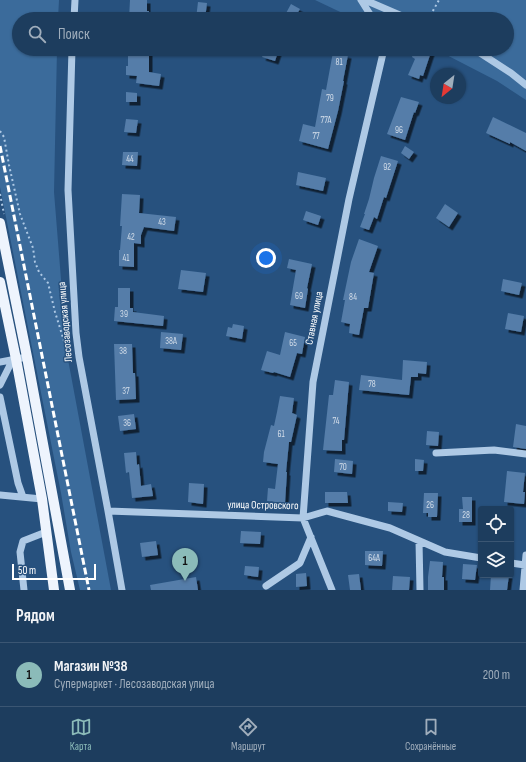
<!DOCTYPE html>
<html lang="ru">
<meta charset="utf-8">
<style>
body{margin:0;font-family:"Sofia Sans Condensed",sans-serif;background:#2a4867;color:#f1f3f6}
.controls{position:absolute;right:12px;bottom:12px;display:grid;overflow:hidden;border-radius:4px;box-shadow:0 1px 3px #0004}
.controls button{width:36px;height:36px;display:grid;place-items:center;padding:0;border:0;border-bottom:1px solid #3b5673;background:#1d3d5e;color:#f1f3f6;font:20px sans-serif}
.compass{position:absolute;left:430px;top:68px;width:36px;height:36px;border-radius:50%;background:#1d3d5e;box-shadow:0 1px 3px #0004;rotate:210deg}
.scale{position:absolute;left:12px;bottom:10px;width:84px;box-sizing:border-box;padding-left:4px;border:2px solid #fff;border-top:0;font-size:11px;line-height:14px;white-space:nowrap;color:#fff;-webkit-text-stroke:3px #27517e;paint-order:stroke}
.you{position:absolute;left:266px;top:258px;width:14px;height:14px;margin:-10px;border:3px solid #fff;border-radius:50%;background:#1a73e8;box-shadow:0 0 0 6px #1a73e833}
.badge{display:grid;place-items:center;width:26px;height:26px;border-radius:50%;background:#8bbbb9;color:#111;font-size:13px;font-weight:700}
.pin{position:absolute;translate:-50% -33px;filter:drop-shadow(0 1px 2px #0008)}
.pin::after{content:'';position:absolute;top:21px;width:14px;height:12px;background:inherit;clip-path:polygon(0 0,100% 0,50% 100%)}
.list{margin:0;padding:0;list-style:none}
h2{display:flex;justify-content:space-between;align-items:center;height:52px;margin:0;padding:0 16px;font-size:17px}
h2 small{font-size:13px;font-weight:400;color:#a0aebc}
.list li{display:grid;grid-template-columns:26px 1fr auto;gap:12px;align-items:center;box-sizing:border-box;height:64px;padding:0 16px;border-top:1px solid #3b5673}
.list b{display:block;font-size:15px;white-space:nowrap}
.list p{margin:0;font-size:13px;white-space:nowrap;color:#a0aebc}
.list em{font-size:13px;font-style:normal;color:#a0aebc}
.icon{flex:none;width:22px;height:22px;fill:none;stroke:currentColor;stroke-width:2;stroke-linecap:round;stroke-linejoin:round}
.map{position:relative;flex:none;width:526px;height:590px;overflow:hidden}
.search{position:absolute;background:#1d3d5e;box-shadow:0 1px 3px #0004;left:12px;right:12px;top:12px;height:44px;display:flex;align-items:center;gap:10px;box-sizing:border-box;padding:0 14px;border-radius:22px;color:#a0aebc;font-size:15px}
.sheet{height:116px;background:#1d3d5e}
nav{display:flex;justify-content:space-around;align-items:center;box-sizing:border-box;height:56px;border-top:1px solid #3b5673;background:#1d3d5e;font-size:11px;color:#a0aebc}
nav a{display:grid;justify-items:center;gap:2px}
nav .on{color:#8bbbb9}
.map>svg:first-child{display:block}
.green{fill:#3b6b9b}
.building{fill:#547da9;filter:url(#shadow)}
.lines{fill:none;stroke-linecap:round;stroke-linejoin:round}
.path{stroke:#aec9e5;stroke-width:2;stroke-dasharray:2 3;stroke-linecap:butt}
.minor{stroke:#aec9e5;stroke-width:7}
.major{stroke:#eef4fd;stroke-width:10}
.rail{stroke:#fff;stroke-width:3;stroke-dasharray:7 3;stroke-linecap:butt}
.labels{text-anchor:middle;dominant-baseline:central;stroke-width:3;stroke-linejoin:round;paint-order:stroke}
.number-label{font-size:9px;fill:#d4deea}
.street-label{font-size:11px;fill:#fff;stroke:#27517e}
</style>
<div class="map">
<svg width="526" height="590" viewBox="0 0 526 590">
<defs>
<filter id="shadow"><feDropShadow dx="3.5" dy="3.5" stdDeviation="0" flood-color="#0009"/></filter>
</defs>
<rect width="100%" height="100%" fill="#27517e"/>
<!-- green -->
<path class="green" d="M0 0H59L58 19H19V49H57L54 192 67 354 111 590H80L71 552 61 493 0 187Z
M315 0H526V100L497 81 435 49H507V19H355Z"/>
<!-- building -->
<path class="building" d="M130 0H147V11H149V19H129Z
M198 2 207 3 205 19H196Z
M291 4 300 9 294 19H292L285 15Z
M128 49H149V72L161 74 159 86 136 83 137 76 126 75V66H128Z
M266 49H279L275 61 262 57Z
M414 49H432L423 76 420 75 419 79 408 75 415 59 412 57Z
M333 52 348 55 343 81H344L338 111 328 149 299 141 303 124 315 127 322 89 326 90Z
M126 92 137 93V102H126Z
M401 97 419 102 415 113 414 112 405 140 387 134Z
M493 117 526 133V151L510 142V144L486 133Z
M126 119 138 120 136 133 124 132Z
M405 146 414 152 409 159 401 153Z
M123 152H138L137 166 122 165Z
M381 156 398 161 386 198 384 197 377 219 374 217 369 230 360 227 365 214H364L369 199 374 178Z
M298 172 326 178 323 191 296 185Z
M122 194 140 195 139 213 176 217 174 231 144 227 141 235V244L134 243V267L119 266V250H120L122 226H120Z
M445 204 458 213 449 227 436 218Z
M306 211 321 216 318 225 303 220Z
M359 239 378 246 369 272 374 273 368 308H364L359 335 349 333 350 324 341 322 345 300H343L351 262Z
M289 259 312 264 307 288 308 289 305 308 290 305 296 270 287 268Z
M181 270 206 273 203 292 178 289Z
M503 279 522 283 519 295 501 291Z
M118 288H130V308H133V312L164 316 163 326 114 321 115 307H118Z
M508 313 524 316 521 332 505 329Z
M233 324 244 326 242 339 226 336 228 327 232 328Z
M161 332 183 334 181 350 160 348Z
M285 332 305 337 302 354 297 353 290 377 274 372 273 373 261 370 267 351 280 355Z
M114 344H132L133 373H135L136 399 116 400Z
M403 360 427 362 426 374 418 373V377H411L409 395 359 390 361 375 402 380Z
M335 380 349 382 344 440H342V451L323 450 329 395H333Z
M280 396 294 398 292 413 297 415 291 442H289L286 472H287L285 503 267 501 268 488 275 489 278 464 263 462 264 452 271 425 274 426 277 412Z
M134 414 136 429 120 431 118 416Z
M516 424 526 426V449L513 447Z
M427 431 439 432 438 446 426 445Z
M136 452 137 465 139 464 141 486 151 484 153 496 132 498 129 472 126 473 124 453Z
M335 459 353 461 352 474 334 472Z
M415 459 424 460 423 471H415Z
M507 471 525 473 523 492H525L524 504 504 502Z
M189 483 204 484 203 504 188 502Z
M325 492H347L348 503H325Z
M424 493H438L437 517H428V513H423Z
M462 497H472V522H459V509H463Z
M388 502 403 503 402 512 388 511Z
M241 531 261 532 260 544 240 543Z
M156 541 158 555 142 557 140 543Z
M365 551H383L382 566 365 565Z
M430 561 443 562 442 577H444V590H428V577Z
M463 564 477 565 475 580 462 579Z
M245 566 259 567 258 577 244 575Z
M306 573 307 586 296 587V574Z
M359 574 361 590H350L348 575Z
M491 575H509L507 590H490Z
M393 576 410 577 409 590H392Z
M196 577 198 590H151L150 585Z"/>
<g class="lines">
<!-- path -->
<path class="path" d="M427 19 430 16 439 0
M0 131 4 137 9 165 20 214 33 248 35 262 39 272 48 283 55 312 64 341 69 346
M0 194 4 214"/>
<!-- minor -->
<path class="minor" d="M361 0 373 19
M365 0 409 19
M74 19 75 0
M72 49 68 190 76 333 79 357 108 511 122 590
M474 49 511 73 526 85
M0 362 27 357
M0 385 13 359
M0 397 18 483 23 497
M436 453 494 450 526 454
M0 495 42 499
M108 511 303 518 327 511 390 528 445 552 481 558
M419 541 420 590
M511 563 525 565
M266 586 300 563 311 537
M24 590 20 552 23 541 46 532
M332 590 303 518 313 382 349 199 384 49
M523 590 526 555"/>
<!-- major -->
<path class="major" d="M0 223 27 357 70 590
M0 282 16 359 42 499 54 590"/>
<!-- rail -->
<path class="rail" d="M0 146 89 590"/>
</g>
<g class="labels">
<!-- number labels -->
<g class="number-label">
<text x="339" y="62">81</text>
<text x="330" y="98">79</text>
<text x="326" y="120">77А</text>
<text x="399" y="130">96</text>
<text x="316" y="136">77</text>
<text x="130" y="159">44</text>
<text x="387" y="167">92</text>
<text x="162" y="222">43</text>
<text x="131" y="237">42</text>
<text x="126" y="258">41</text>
<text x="299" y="296">69</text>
<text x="353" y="297">84</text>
<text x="124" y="314">39</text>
<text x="171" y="341">38А</text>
<text x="293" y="343">65</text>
<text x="123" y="351">38</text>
<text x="372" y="384">78</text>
<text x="126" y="391">37</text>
<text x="336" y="421">74</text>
<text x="127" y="423">36</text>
<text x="281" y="434">61</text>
<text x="343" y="467">70</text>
<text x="430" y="505">26</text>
<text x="466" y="515">28</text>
<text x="374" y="558">64А</text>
</g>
<!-- street labels -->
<g class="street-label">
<text transform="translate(314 318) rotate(-79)">Ставная улица</text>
<text transform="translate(65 322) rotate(-95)">Лесозаводская улица</text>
<text transform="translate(263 505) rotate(1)">улица Островского</text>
</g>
</g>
</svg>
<div class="controls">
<button><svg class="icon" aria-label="locate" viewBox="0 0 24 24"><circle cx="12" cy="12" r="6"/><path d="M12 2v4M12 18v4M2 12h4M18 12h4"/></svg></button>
<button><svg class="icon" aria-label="layers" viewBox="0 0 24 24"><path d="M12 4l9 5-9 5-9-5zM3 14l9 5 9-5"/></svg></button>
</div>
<svg class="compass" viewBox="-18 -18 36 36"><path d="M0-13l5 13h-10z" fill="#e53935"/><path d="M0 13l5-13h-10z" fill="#a0aebc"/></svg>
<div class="scale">50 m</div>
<div class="you"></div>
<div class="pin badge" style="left:185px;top:581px">1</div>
<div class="search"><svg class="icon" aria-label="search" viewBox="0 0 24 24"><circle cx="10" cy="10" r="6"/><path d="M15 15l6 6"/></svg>Поиск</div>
</div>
<section class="sheet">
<h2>Рядом<small></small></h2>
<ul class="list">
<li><span class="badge">1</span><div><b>Магазин №38</b><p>Супермаркет · Лесозаводская улица</p></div><em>200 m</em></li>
</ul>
</section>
<nav>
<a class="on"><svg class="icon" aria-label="map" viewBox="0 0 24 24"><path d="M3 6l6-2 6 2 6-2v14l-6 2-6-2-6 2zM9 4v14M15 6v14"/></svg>Карта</a>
<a><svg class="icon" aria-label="directions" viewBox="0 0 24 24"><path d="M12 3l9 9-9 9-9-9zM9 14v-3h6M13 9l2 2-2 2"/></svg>Маршрут</a>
<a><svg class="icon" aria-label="saved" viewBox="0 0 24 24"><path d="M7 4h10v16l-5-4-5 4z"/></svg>Сохранённые</a>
</nav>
